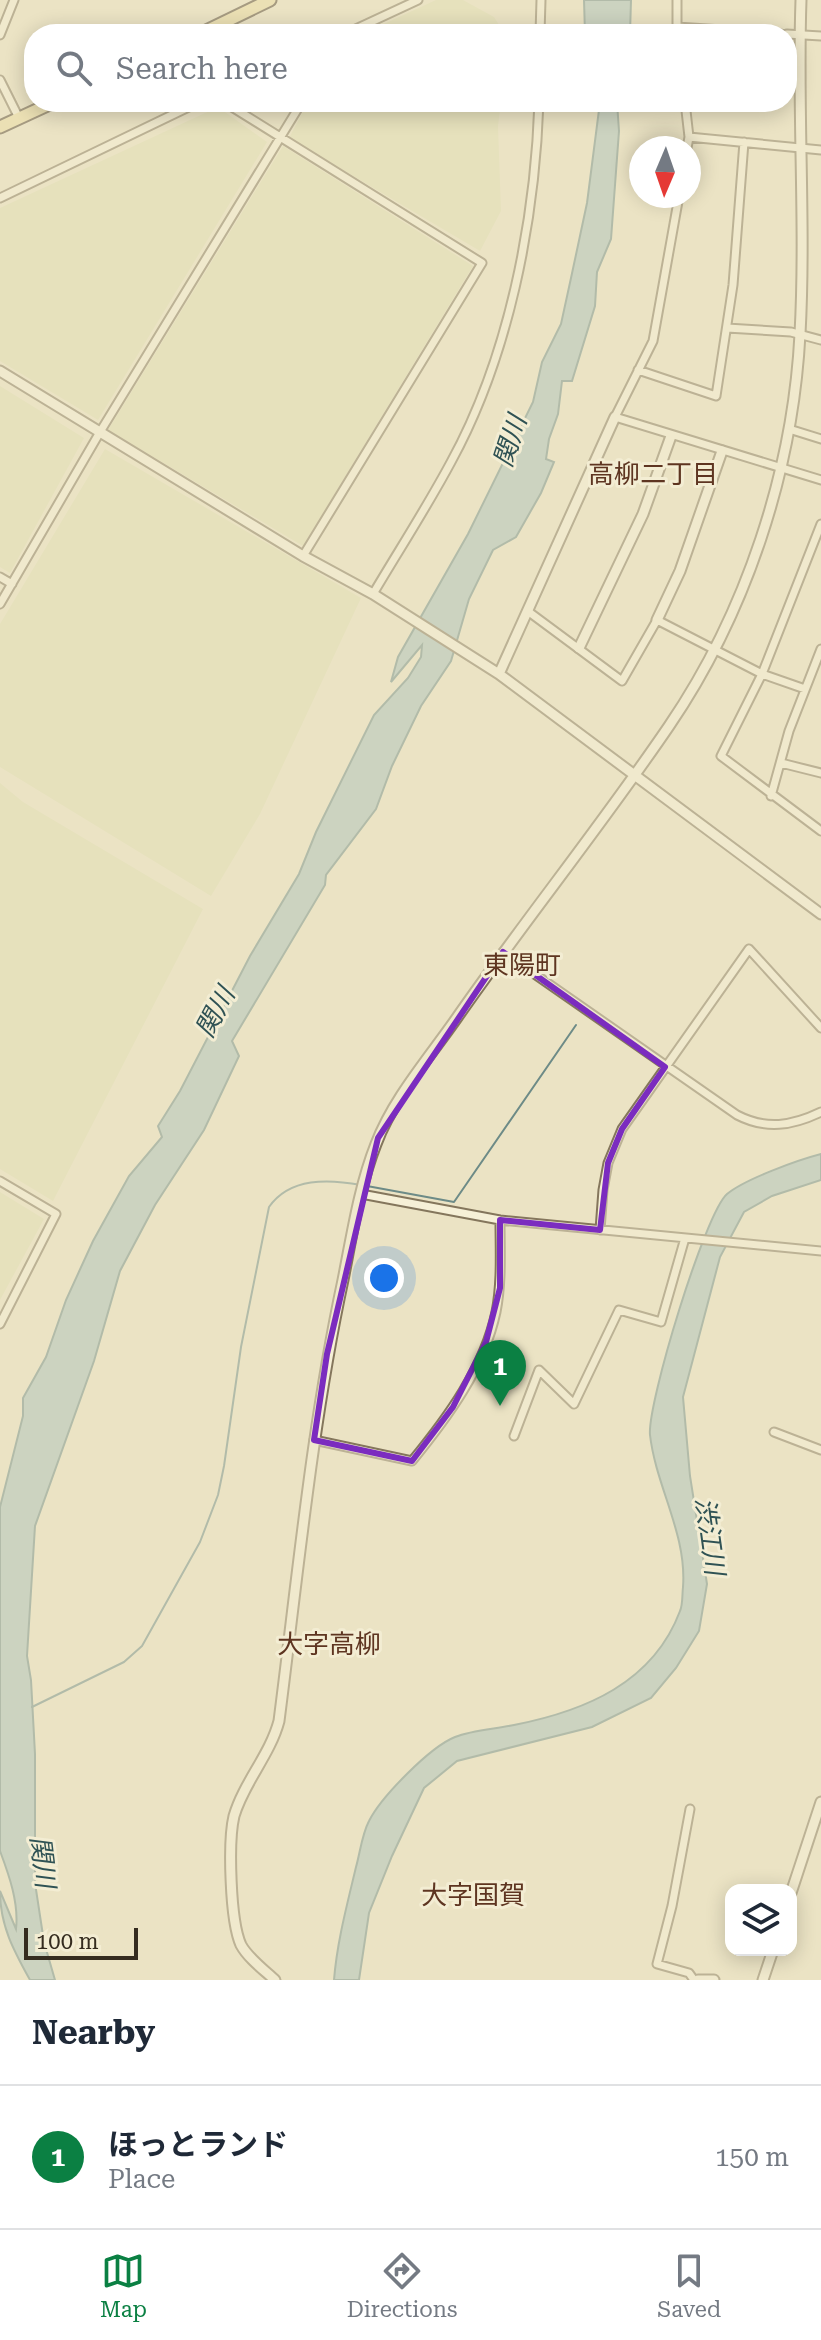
<!DOCTYPE html>
<meta charset="utf-8">
<style>
body{margin:0;font-family:"Roboto Serif","Noto Sans JP",serif;background:#f6f6f7;color:#1f2937}
.controls{position:absolute;right:24px;bottom:24px;display:grid;overflow:hidden;border-radius:16px;box-shadow:0 4px 20px #0003}
.controls button{width:72px;height:72px;display:grid;place-items:center;padding:0;border:0;border-bottom:2px solid #e0e1e3;background:#fff;color:#1f2937;font:40px sans-serif}
.compass{position:absolute;left:629px;top:136px;width:72px;height:72px;border-radius:50%;background:#fff;box-shadow:0 4px 20px #0003;rotate:182deg}
.scale{position:absolute;left:24px;bottom:20px;width:114px;box-sizing:border-box;padding-left:8px;border:4px solid #352c1f;border-top:0;font-size:22px;line-height:28px;white-space:nowrap;color:#352c1f;-webkit-text-stroke:6px #f3edd3;paint-order:stroke}
.you{position:absolute;left:384px;top:1278px;width:28px;height:28px;margin:-20px;border:6px solid #fff;border-radius:50%;background:#1a73e8;box-shadow:0 0 0 12px #1a73e833}
.badge{display:grid;place-items:center;width:52px;height:52px;border-radius:50%;background:#0b8043;color:#fff;font-size:26px;font-weight:700}
.pin{position:absolute;translate:-50% -66px;filter:drop-shadow(0 2px 4px #0008)}
.pin::after{content:'';position:absolute;top:42px;width:28px;height:24px;background:inherit;clip-path:polygon(0 0,100% 0,50% 100%)}
.list{margin:0;padding:0;list-style:none}
h2{display:flex;justify-content:space-between;align-items:center;height:104px;margin:0;padding:0 32px;font-size:34px}
h2 small{font-size:26px;font-weight:400;color:#747a83}
.list li{display:grid;grid-template-columns:52px 1fr auto;gap:24px;align-items:center;box-sizing:border-box;height:144px;padding:0 32px;border-top:2px solid #e0e1e3}
.list b{display:block;font-size:30px;white-space:nowrap}
.list p{margin:0;font-size:26px;white-space:nowrap;color:#747a83}
.list em{font-size:26px;font-style:normal;color:#747a83}
.icon{flex:none;width:44px;height:44px;fill:none;stroke:currentColor;stroke-width:2;stroke-linecap:round;stroke-linejoin:round}
.map{position:relative;flex:none;width:821px;height:1980px;overflow:hidden}
.search{position:absolute;background:#fff;box-shadow:0 4px 20px #0003;left:24px;right:24px;top:24px;height:88px;display:flex;align-items:center;gap:20px;box-sizing:border-box;padding:0 28px;border-radius:32px;color:#747a83;font-size:30px}
.sheet{height:248px;background:#fff}
nav{display:flex;justify-content:space-around;align-items:center;box-sizing:border-box;height:112px;border-top:2px solid #e0e1e3;background:#fff;font-size:22px;color:#747a83}
nav a{display:grid;justify-items:center;gap:4px}
nav .on{color:#0b8043}
.map>svg:first-child{display:block}
.farmland{fill:#e0ddb2}
.water{fill:#a6beba;stroke:#6d8b87;stroke-width:2}
.lines{fill:none;stroke-linecap:round;stroke-linejoin:round}
.stream{stroke:#6d8b87;stroke-width:2}
.minor-casing{stroke:#84765c;stroke-width:11}
.tertiary-casing{stroke:#84765c;stroke-width:13}
.primary-casing{stroke:#524330;stroke-width:15}
.minor{stroke:#f6f0d7;stroke-width:7}
.tertiary{stroke:#f6f0d7;stroke-width:9}
.primary{stroke:#ebdc9f;stroke-width:11}
.marked{fill:none;stroke:#7b2cbf;stroke-width:6;stroke-linejoin:round}
.labels{text-anchor:middle;dominant-baseline:central;stroke-width:6;stroke-linejoin:round;paint-order:stroke}
.water-label{font-size:26px;font-style:italic;fill:#2f5254;stroke:#f3edd3}
.neighbourhood-label{font-size:26px;fill:#5e3521;stroke:#f3edd3}
</style>
<div class="map">
<svg width="821" height="1980" viewBox="0 0 821 1980">
<rect width="100%" height="100%" fill="#ebe3c4"/>
<!-- farmland -->
<path class="farmland" d="M436 0H463L494 17 505 34H362Z
M308 102H501L498 126 501 211 480 251 289 138Z
M218 107 267 142 98 420 0 361V208Z
M283 146 473 266 303 546 108 430Z
M0 386 84 438 10 573 0 567Z
M105 449 361 598 260 814 211 896 0 767V624Z
M0 783 23 802 203 909 53 1201 0 1169Z
M0 1192 44 1219 0 1300Z"/>
<!-- water -->
<path class="water" d="M584 0H631L630 34H585Z
M600 102H617L619 131 611 239 597 272 595 306 572 381H562L558 414 549 439 546 459 554 462 541 493 516 537 493 550 469 599 451 661 421 706 392 766 376 809 326 875 325 885 232 1041 239 1056 204 1130 155 1205 120 1271 94 1361 35 1526 27 1656 31 1680 35 1754V1883L44 1942 55 1980H30C14 1951 0 1926 0 1891L16 1929C19 1903 9 1875 0 1851V1507L23 1416V1398L46 1357 66 1300 93 1241 129 1176 162 1137 158 1126 180 1091 250 956 299 874 316 832 374 715 408 678 421 657 422 645 391 682 398 657 468 534 533 402 542 362 561 324 571 278 587 203Z
M821 1154V1180L772 1196 744 1212 720 1257 683 1397 690 1476 707 1584 699 1631 676 1668 651 1698 592 1727 457 1761 424 1788 392 1856 369 1913 359 1980H334C337 1942 347 1905 356 1867 360 1853 362 1834 369 1821 381 1797 430 1747 455 1737 472 1730 495 1729 514 1725 585 1711 653 1683 680 1611 683 1604 682 1595 683 1587 687 1534 656 1487 650 1435 647 1404 705 1213 727 1194 745 1179 798 1160 821 1154Z"/>
<g class="lines">
<!-- stream -->
<path class="stream" d="M367 1186 454 1202 576 1025
M32 1707 124 1662 142 1646 200 1542 218 1495 224 1466 241 1347 269 1207C290 1177 329 1179 361 1185"/>
<!-- minor casing -->
<g class="minor-casing">
<path id="minor" d="M677 0V34
M677 27 781 34
M345 34 418 0
M540 34 541 0
M787 34 821 36
M0 35 14 0
M0 80 19 118
M224 102 482 263 303 556
M685 102 689 137 687 148
M689 137 821 150
M679 196 653 341 615 417 821 480
M0 198 199 102
M727 328 791 332 821 340
M638 370 716 396 733 285 744 142
M789 429 821 439
M821 524 762 674 721 756 821 831
M0 577 12 584
M373 594C399 550 427 507 451 462 509 356 535 221 539 102
M0 604 100 432 302 102
M529 612 622 681 657 620 762 674 805 689
M781 763 821 773
M771 796 789 731 821 649
M503 952 737 1115C766 1130 792 1126 821 1112
M0 1181 56 1214 0 1324
M361 1194 500 1220 821 1251
M600 1230 603 1190 608 1163 622 1129 749 949 821 1028
M774 1432 821 1450
M514 1436 539 1370 574 1404 619 1310 661 1322 685 1238
M314 1440 412 1461C448 1417 484 1368 496 1312 502 1282 500 1250 500 1220
M690 1809 672 1906 657 1964 689 1973 694 1980"/>
</g>
<!-- tertiary casing -->
<g class="tertiary-casing">
<path id="tertiary" d="M0 371 303 556 373 594 499 674 821 914
M657 620 680 571 722 451
M579 648 643 514 671 436
M499 674 615 417
M791 1893 821 1802
M275 1980C264 1970 248 1958 241 1945 230 1921 228 1841 234 1816 244 1782 270 1755 279 1721 298 1573 312 1425 343 1280 352 1235 359 1187 376 1144 393 1099 428 1059 456 1019 525 920 601 826 669 726 746 613 793 471 800 334 806 223 797 111 801 0
M698 1980H714
M763 1980 773 1950"/>
</g>
<!-- primary casing -->
<g class="primary-casing">
<path id="primary" d="M200 34 270 0
M0 127 54 102"/>
</g>
<!-- minor -->
<use href="#minor" class="minor"/>
<!-- tertiary -->
<use href="#tertiary" class="tertiary"/>
<!-- primary -->
<use href="#primary" class="primary"/>
</g>
<!-- marked area -->
<path d="M0 0H821V1980H0ZM503 952 665 1067 622 1129 608 1163 600 1230 500 1220V1288L486 1342 453 1407 412 1461 314 1440 327 1354 378 1138Z" fill="#ebe3c4" fill-opacity=".55" fill-rule="evenodd"/>
<path class="marked" d="M503 952 665 1067 622 1129 608 1163 600 1230 500 1220V1288L486 1342 453 1407 412 1461 314 1440 327 1354 378 1138Z"/>
<g class="labels">
<!-- water labels -->
<g class="water-label">
<text transform="translate(510 441) rotate(-72)">関川</text>
<text transform="translate(215 1012) rotate(-62)">関川</text>
<text transform="translate(710 1536) rotate(82)">渋江川</text>
<text transform="translate(43 1862) rotate(83)">関川</text>
</g>
<!-- neighbourhood labels -->
<g class="neighbourhood-label">
<text x="653" y="474">高柳二丁目</text>
<text x="522" y="965">東陽町</text>
<text x="329" y="1644">大字高柳</text>
<text x="473" y="1895">大字国賀</text>
</g>
</g>
</svg>
<div class="controls">
<button><svg class="icon" aria-label="layers" viewBox="0 0 24 24"><path d="M12 4l9 5-9 5-9-5zM3 14l9 5 9-5"/></svg></button>
</div>
<svg class="compass" viewBox="-18 -18 36 36"><path d="M0-13l5 13h-10z" fill="#e53935"/><path d="M0 13l5-13h-10z" fill="#747a83"/></svg>
<div class="scale">100 m</div>
<div class="you"></div>
<div class="pin badge" style="left:500px;top:1406px">1</div>
<div class="search"><svg class="icon" aria-label="search" viewBox="0 0 24 24"><circle cx="10" cy="10" r="6"/><path d="M15 15l6 6"/></svg>Search here</div>
</div>
<section class="sheet">
<h2>Nearby<small></small></h2>
<ul class="list">
<li><span class="badge">1</span><div><b>ほっとランド</b><p>Place</p></div><em>150 m</em></li>
</ul>
</section>
<nav>
<a class="on"><svg class="icon" aria-label="map" viewBox="0 0 24 24"><path d="M3 6l6-2 6 2 6-2v14l-6 2-6-2-6 2zM9 4v14M15 6v14"/></svg>Map</a>
<a><svg class="icon" aria-label="directions" viewBox="0 0 24 24"><path d="M12 3l9 9-9 9-9-9zM9 14v-3h6M13 9l2 2-2 2"/></svg>Directions</a>
<a><svg class="icon" aria-label="saved" viewBox="0 0 24 24"><path d="M7 4h10v16l-5-4-5 4z"/></svg>Saved</a>
</nav>
